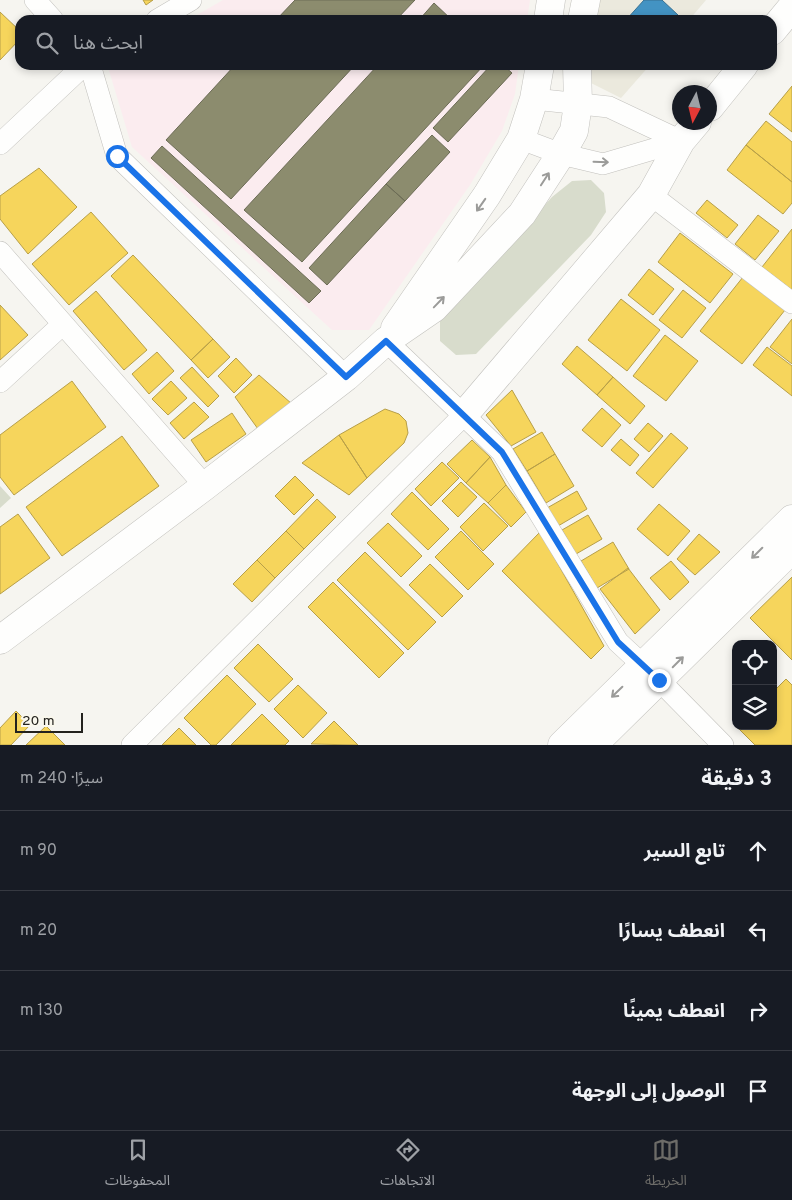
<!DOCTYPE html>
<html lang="ar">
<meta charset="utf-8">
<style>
body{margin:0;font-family:Overpass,"Noto Sans Arabic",sans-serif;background:#242831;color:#f1f3f6;direction:rtl}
.controls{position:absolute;right:15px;bottom:15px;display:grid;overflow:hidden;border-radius:10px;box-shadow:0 2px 8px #0003}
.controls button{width:45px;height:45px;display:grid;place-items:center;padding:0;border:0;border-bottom:1px solid #363941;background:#171b24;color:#f1f3f6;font:25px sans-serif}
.compass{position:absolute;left:672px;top:85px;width:45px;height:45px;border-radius:50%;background:#171b24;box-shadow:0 2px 8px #0003;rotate:187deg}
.scale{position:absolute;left:15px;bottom:12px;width:68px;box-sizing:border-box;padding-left:5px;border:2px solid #23221e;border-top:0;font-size:14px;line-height:18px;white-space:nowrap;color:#23221e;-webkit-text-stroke:4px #f9f7ed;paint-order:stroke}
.stop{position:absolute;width:15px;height:15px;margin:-11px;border:4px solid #1a73e8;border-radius:50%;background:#fff}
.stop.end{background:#1a73e8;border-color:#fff;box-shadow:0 1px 5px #0008}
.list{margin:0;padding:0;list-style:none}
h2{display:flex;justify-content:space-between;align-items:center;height:65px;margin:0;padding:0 20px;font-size:21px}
h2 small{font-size:16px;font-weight:400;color:#9ea1a6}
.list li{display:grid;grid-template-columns:32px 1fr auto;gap:15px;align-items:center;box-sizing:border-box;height:80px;padding:0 20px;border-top:1px solid #363941}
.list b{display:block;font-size:19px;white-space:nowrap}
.list em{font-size:16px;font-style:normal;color:#9ea1a6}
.icon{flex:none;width:28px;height:28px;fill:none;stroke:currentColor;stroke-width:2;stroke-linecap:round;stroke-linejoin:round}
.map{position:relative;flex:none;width:792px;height:745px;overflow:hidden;direction:ltr}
.search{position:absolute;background:#171b24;box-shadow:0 2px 8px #0003;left:15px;right:15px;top:15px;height:55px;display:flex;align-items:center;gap:12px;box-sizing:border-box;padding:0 18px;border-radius:15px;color:#9ea1a6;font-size:19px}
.sheet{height:385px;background:#171b24}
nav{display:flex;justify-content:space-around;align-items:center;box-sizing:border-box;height:70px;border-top:1px solid #363941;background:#171b24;font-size:14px;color:#9ea1a6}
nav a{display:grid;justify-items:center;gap:2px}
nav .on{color:#6d6c68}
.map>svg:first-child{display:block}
.industrial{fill:#fbecef}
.built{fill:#ebe9dd}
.green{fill:#d8dccc}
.homes{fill:#f6d55c;stroke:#b79f49}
.schools{fill:#4393c3;stroke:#397192}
.industry{fill:#8c8c6e;stroke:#6c6c56}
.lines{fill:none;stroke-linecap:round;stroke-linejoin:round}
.minor-casing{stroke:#c2c1bd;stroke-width:22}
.primary-casing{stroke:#c2c1bd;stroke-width:29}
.minor{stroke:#fefefd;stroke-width:21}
.primary{stroke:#fefefd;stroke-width:28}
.oneway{stroke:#9b9b99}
.route{stroke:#1a73e8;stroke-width:6}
</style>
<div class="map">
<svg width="792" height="745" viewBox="0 0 792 745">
<rect width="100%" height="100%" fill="#f6f5f0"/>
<!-- industrial -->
<path class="industrial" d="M223 0H530L527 20H188Z
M111 65H519L515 94 502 131 470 185 369 330H332L132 147 108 67Z"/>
<!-- built -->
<path class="built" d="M595 0H706L689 20H592Z
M585 65H650L621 98 585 80Z"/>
<!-- green -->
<path class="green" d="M591 180 604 193 606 212 591 235 476 354 456 355 440 341V321L552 197 572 181Z
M0 486 11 498 0 508Z"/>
<!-- homes -->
<path class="homes" d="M143 0H153L146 5Z
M0 12 20 31V39L0 60Z
M792 86V132L769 114Z
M766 121 792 142V182L746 145Z
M746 145 792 182V203L783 214 727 170Z
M39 168 77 207 28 254 0 219V196Z
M707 200 738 225 727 238 696 213Z
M91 212 128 253 69 305 32 264Z
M758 215 779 231 755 260 735 244Z
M792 229V290L762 267Z
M680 233 733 274 710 303 658 262Z
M133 255 213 339 191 360 111 276Z
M649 269 674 289 653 315 628 295Z
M743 277 785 310 742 364 700 331Z
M683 290 706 308 682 338 659 320Z
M96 291 147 350 124 370 73 311Z
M621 299 660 330 627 371 588 340Z
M0 305 28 335 0 360Z
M792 319V364L770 347Z
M665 335 698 361 666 401 633 376Z
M213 339 230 357 208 378 191 360Z
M577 346 613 377 597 395 562 364Z
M767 347 792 366V396L753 365Z
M157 352 174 371 149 394 132 374Z
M236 358 252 375 234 393 218 376Z
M192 367 219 396 208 407 180 378Z
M259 375 292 404 258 429 235 397Z
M613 377 645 406 630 424 597 395Z
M72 381 106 427 14 495 0 477V435Z
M171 381 187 398 168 415 152 399Z
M512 390 536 432 511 446 486 415Z
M194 402 209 417 184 439 170 423Z
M602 408 621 425 602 447 582 430Z
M385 409 399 414 406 421 408 433 404 443 367 478 339 435Z
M232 413 246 434 206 462 191 440Z
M648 423 663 436 649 452 634 439Z
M542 432 555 454 527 471 513 449Z
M671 433 688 448 653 488 636 473Z
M339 435 367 478 349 495 302 463Z
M122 436 159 486 62 556 26 507Z
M621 439 639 455 630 466 611 450Z
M472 440 490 457 466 483 447 464Z
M555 454 574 486 546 503 527 471Z
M490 457 506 485 488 503 466 483Z
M442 462 459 478 431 506 415 489Z
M295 476 314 495 294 515 275 496Z
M461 482 477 497 458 517 442 501Z
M506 485 526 512 511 527 488 503Z
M577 491 587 509 558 526 547 508Z
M412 492 449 529 428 550 391 514Z
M317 499 336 517 304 549 286 531Z
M484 503 508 526 483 551 460 527Z
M659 504 690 531 668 556 637 529Z
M18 514 50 558 0 594V527Z
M588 515 602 539 576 554 562 530Z
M388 523 422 556 401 577 367 543Z
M286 531 304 549 275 578 257 560Z
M461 531 494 564 468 590 435 557Z
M540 532 604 646 591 659 502 571Z
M699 534 720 552 695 575 677 559Z
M613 542 629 569 597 588 581 561Z
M365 552 436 622 408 650 337 580Z
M257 560 275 578 252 602 233 584Z
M671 561 689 582 670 600 650 578Z
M430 564 463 596 442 617 409 585Z
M628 568 660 610 635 634 600 589Z
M792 577V660L750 618Z
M333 582 404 653 379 678 308 607Z
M258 644 293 679 269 702 234 668Z
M227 675 256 704 216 745H211L184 718Z
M786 679 792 685V745H755L737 727 773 726V692Z
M298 685 327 713 303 738 274 709Z
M16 711 30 725 11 745H0V728Z
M262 714 289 741 285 745H231Z
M334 721 358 745 311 744Z
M46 726 65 745H26Z
M179 728 196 745H162Z"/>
<!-- schools -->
<path class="schools" d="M644 0H662L678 15 674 20H626Z"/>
<!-- industry -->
<path class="industry" d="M295 0H415L396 20H276Z
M434 3 452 20H419Z
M235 65H355L231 199 166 140Z
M378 65H484L302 262 244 210Z
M491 65H503L512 73 448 142 433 128Z
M432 135 450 152 405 201 386 184Z
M162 146 321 291 309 303 151 158Z
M386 184 405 201 327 285 309 268Z"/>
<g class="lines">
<!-- minor casing -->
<g class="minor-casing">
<path id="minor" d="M35 0 53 20
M157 20 191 0
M90 65 117 156 346 377
M521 139 561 154 603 164 681 141 609 107 534 99
M0 144 84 65
M651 195 792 303
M0 252 205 486
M386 341 502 452 618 642 659 680 723 745
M0 382 63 324
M132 745 463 416"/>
</g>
<!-- primary casing -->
<g class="primary-casing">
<path id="primary" d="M548 20 551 0
M582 20 586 0
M772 31 792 7
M710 107 744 65
M395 328 487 195 521 139 534 99 540 65
M463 416 651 195 681 141 697 122
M0 640 205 486 346 377 386 341 434 308 522 214 561 154 574 131 578 104 577 65
M562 745 792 519
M593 745 792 549"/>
</g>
<!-- minor -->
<use href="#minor" class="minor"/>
<!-- primary -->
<use href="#primary" class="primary"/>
</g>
<!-- one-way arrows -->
<defs><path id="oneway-shaft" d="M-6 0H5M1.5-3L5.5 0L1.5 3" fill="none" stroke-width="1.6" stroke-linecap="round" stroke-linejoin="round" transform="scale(1.25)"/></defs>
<g class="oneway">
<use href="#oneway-shaft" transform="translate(601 162) rotate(2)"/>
<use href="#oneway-shaft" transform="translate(545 179) rotate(-57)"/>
<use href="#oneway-shaft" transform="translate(481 205) rotate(125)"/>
<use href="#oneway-shaft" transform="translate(439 302) rotate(-46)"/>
<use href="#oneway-shaft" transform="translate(757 553) rotate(135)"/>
<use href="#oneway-shaft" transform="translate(678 662) rotate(-45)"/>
<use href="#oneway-shaft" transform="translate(617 692) rotate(136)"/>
</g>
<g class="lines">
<!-- route -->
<path class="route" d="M117 156 346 377 386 341 502 452 618 642 659 680"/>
</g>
</svg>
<div class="controls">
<button><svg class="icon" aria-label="locate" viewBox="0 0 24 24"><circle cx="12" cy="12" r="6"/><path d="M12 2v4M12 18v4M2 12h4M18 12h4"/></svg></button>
<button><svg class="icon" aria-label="layers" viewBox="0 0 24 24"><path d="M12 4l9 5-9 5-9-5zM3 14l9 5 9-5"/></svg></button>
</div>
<svg class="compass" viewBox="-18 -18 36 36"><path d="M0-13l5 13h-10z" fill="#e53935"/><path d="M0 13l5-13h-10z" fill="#9ea1a6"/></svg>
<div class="scale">20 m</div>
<div class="stop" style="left:117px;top:156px"></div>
<div class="stop end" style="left:659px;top:680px"></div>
<div class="search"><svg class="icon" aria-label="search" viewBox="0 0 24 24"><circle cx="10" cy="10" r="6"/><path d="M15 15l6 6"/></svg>ابحث هنا</div>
</div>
<section class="sheet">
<h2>3 دقيقة<small>سيرًا · 240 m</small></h2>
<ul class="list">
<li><svg class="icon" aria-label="ahead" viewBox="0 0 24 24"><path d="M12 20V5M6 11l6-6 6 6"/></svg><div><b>تابع السير</b></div><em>90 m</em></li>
<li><svg class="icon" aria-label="left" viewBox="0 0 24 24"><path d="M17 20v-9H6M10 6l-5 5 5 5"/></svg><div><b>انعطف يسارًا</b></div><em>20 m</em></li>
<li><svg class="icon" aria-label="right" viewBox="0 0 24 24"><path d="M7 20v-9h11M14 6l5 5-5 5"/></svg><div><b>انعطف يمينًا</b></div><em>130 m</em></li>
<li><svg class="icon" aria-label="arrive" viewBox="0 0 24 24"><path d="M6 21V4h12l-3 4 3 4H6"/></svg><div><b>الوصول إلى الوجهة</b></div></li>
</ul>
</section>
<nav>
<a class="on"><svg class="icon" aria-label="map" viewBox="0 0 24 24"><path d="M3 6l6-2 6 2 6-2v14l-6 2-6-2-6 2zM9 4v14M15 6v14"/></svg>الخريطة</a>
<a><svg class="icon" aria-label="directions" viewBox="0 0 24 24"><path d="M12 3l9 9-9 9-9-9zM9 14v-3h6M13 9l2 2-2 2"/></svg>الاتجاهات</a>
<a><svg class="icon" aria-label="saved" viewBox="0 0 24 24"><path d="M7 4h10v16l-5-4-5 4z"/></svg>المحفوظات</a>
</nav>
